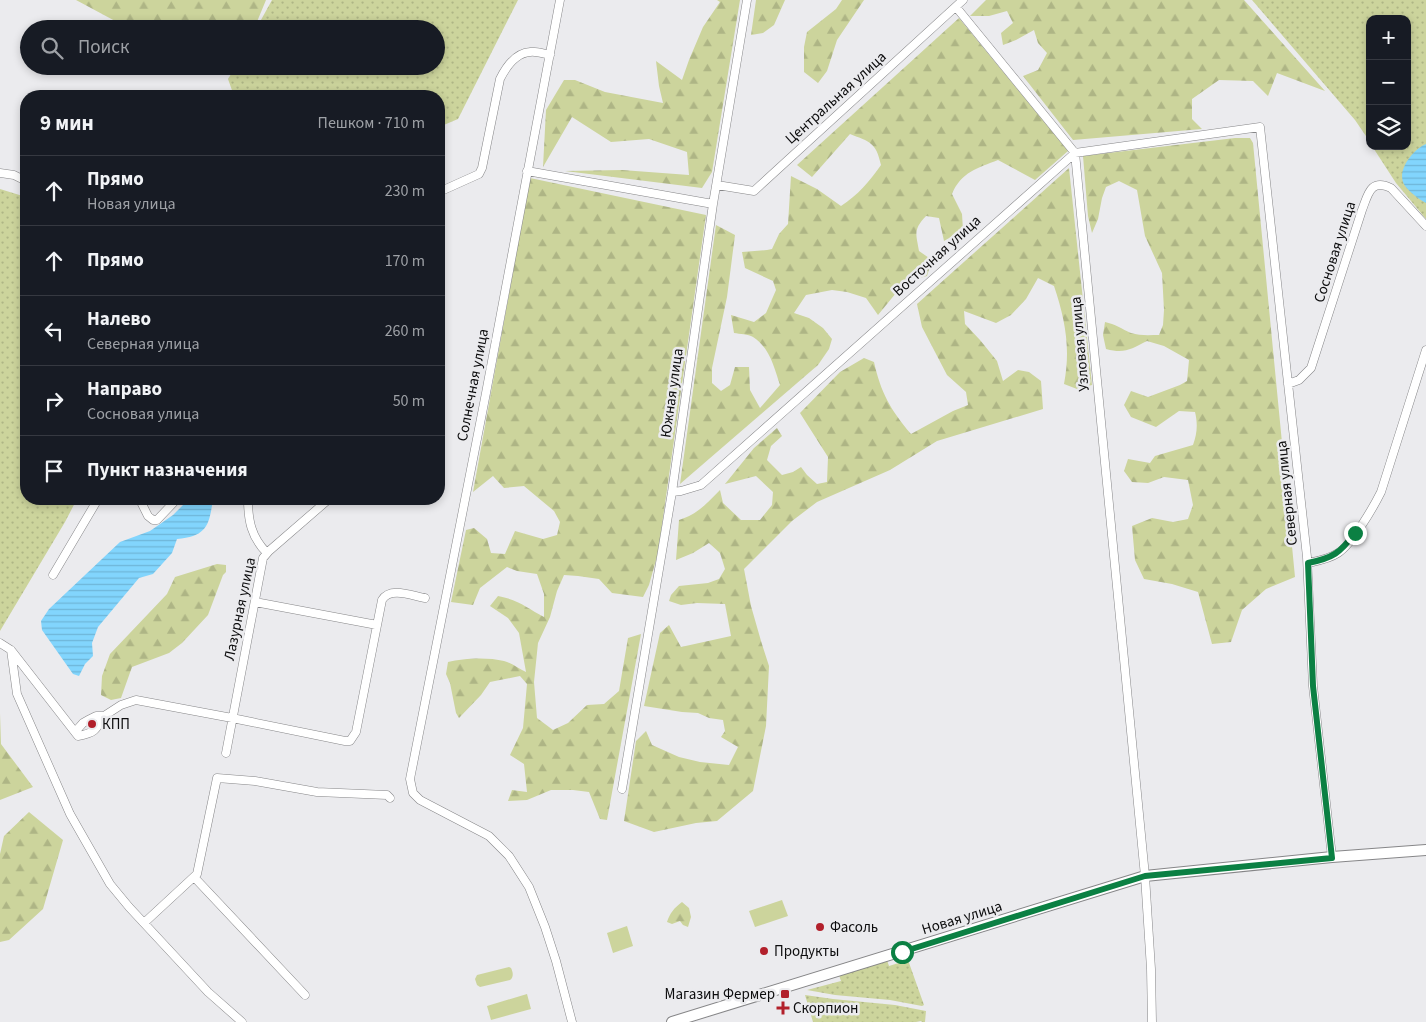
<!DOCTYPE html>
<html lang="ru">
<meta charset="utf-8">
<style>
body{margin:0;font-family:"Source Sans 3",sans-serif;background:#242831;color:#f1f3f6}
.controls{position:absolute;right:15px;top:15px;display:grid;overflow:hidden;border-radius:10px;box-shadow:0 2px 8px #0003}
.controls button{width:45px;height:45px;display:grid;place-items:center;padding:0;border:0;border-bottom:1px solid #363941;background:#171b24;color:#f1f3f6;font:25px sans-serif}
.stop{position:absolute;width:15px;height:15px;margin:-11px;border:4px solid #0b8043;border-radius:50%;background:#fff}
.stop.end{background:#0b8043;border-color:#fff;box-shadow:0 1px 5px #0008}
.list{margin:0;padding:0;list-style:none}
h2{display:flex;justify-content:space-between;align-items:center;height:65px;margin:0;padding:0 20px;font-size:21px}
h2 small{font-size:16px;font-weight:400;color:#9ea1a6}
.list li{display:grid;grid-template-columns:32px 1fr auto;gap:15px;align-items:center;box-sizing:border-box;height:70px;padding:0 20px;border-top:1px solid #363941}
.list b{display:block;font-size:19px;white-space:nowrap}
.list p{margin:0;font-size:16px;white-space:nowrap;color:#9ea1a6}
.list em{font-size:16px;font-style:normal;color:#9ea1a6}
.icon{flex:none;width:28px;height:28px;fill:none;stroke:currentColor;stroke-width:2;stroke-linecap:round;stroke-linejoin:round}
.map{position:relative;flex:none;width:1426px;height:1022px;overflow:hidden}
.search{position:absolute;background:#171b24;box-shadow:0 2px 8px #0003;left:20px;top:20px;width:425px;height:55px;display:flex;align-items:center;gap:12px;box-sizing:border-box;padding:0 18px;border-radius:28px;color:#9ea1a6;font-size:19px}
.panel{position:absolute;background:#171b24;box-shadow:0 2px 8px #0003;left:20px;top:90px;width:425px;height:415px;border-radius:20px}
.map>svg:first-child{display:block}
.grass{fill:url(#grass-dots)}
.forest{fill:url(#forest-firs)}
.park{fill:#ccd49c}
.water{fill:url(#water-rules)}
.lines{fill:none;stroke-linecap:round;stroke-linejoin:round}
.street-casing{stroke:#868688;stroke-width:9}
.secondary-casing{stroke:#868688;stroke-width:12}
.street{stroke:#fff;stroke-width:8}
.secondary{stroke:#fff;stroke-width:10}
.route{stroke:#0b8043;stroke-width:6}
.poi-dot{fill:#b2202b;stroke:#ebebee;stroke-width:2}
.labels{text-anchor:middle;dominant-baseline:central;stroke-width:5;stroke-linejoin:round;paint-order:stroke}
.street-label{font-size:15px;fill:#0c0c0d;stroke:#ebebee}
.poi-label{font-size:15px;fill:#0c0c0d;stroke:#ebebee;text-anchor:start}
</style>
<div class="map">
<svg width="1426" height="1022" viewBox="0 0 1426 1022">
<defs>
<pattern id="grass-dots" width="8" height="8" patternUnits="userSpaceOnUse" patternTransform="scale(1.25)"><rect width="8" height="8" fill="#ccd49c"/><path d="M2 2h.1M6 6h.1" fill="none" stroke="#aeb585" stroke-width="1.8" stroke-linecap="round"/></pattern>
<pattern id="forest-firs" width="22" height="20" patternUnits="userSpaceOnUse" patternTransform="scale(1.25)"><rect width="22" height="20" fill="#ccd49c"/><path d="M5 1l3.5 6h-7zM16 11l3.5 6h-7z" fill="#aeb585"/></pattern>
<pattern id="water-rules" width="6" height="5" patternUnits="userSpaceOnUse" patternTransform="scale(1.25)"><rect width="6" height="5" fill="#82d5fd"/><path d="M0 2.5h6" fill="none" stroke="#6fb6d8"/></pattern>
</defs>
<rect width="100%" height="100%" fill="#ebebee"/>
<!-- grass -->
<path class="grass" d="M272 0H518L458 119 439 127V96H234L228 79 236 66H436V29H256Z
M1252 0H1426V219L1396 183 1372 146H1407V19H1370V142L1355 120Z
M0 189 26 197V499H77L65 522 0 631Z
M887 960 889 966 908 960 924 1005 922 1006 890 1000 835 995 807 990 841 981 839 975Z
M805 995 833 999 895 1005 926 1011 925 1022H922L921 1021 916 1022H813Z"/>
<!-- forest -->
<path class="forest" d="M76 0H266L254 29H130Z
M717 0H740L712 172 702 188 565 171 622 170 689 175 687 152 649 139 611 142 572 117 543 167 546 110 564 80H575L605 92 663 103 659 86 656 61 682 80 689 60 703 27 720 2Z
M756 0H785L774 25 763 33 751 35Z
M842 0H864L837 40 827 71 818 83 804 72V47L807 32 836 9Z
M986 0H1244L1325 91 1277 73 1268 96 1253 81 1219 80 1192 99V119L1202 129 1073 140 1023 76 1038 70 1047 53 1038 43 1034 30 1016 40 1003 45 1001 33 1013 23 1007 11 989 16H970Z
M959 18 1068 151 1035 180 998 160C978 168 961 172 952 194L962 214 963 230 944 241 939 218 926 216C913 230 916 233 919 251L932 260 927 276 905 282 878 315 866 298 847 292 832 290 806 295 794 313 809 318 823 328 832 339 829 349 818 365 680 484 716 225 735 235 727 297 712 368V383L721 391 730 385 735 367H749L750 390 760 408 780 385C774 367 770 348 753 337 748 334 740 334 734 333L731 315 754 322 766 313 776 290 773 281 745 268 742 252 767 250 772 249 779 234 788 224 791 176 817 189 841 206C858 195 869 182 881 165 876 142 870 142 850 134L812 177 797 165Z
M1235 138H1250L1253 143 1295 577 1266 589 1242 610 1231 642 1212 644 1198 592 1172 584 1144 579 1135 560 1132 526 1152 518 1173 522 1188 519 1193 505 1188 480 1164 477 1148 483 1132 482 1124 471 1128 459 1150 463 1155 456 1193 445C1197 434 1198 424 1195 412L1179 411 1156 427 1131 417 1124 405 1131 391 1148 397 1180 385 1187 381 1189 360 1164 346 1147 341C1131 349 1125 354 1106 349L1103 335 1105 322C1115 324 1122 329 1131 333 1140 336 1150 335 1159 335L1163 325 1164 310 1162 273 1145 236 1137 190 1119 181 1106 187 1102 198 1098 219 1092 233 1088 216 1083 156Z
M1069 168 1092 385 1077 389 1064 384C1071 348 1065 319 1054 286L1038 278 1026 299 1011 315 996 323 964 311 965 324 980 340 997 361 1003 381 1018 370 1029 372 1041 381 1043 409 937 441 890 470 817 502 792 521 744 569 751 606 761 641 769 666 766 726 753 791 717 821 696 823 654 832 624 821 636 741 646 731 652 745 679 757 700 762 729 765 738 747 721 737 725 731 723 720 709 718 698 713 682 712 644 706 660 633 669 625 681 647 731 636 725 604 697 603 681 605 669 601 671 595 679 586 708 583 719 579 725 569 720 553 709 543 693 553 676 560 679 520C698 514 706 504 720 490L723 503 741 520H760L772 505 773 492 756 476 725 484 754 448 777 428 782 436 771 446 767 460 782 475 793 472 801 467 807 475 817 484 827 482 828 457 800 413 840 372 864 358 874 362C881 393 890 409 911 434L953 411 968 405 966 392 947 375 922 327 917 304Z
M530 178 706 215 658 553 649 585 643 597 612 593 599 579 578 576 564 575 557 591 550 617 538 643 534 682 537 718 553 730 568 723 587 705 604 704 619 691 628 638 641 634 607 820 600 819 589 792 573 790H551L527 800 508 801 512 790 527 792 524 764 510 755 523 728 527 684 520 676 490 682 481 695 459 718 456 713 450 683 446 674 448 662C464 658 488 657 504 661 512 663 519 669 526 672L519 633 508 618 490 606 498 596C519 600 527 608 544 617V594L537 574 517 571 507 567 480 588 473 605 451 602 466 530 474 528 487 539 491 553 505 554 515 531 543 539 557 535 560 522 554 511 524 486 504 488 493 476 473 492Z
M217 564 226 565V572L223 575 208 615 182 643 169 653 132 667 121 698 111 700 101 695 102 676 110 654 167 594 175 577Z
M0 713 1 744 33 787 0 800Z
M29 812 63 840 43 909 9 940 0 942V854L4 836Z
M682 902 689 908 691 917 688 927 683 925 680 921 672 924 667 922C670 913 674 908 682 902Z"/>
<!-- park -->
<path class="park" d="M782 900 788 916 755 927 749 911Z
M627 926 633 946 613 953 607 933Z
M509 967 511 968C513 972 514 977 510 980L480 987 477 985 475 979 477 975Z
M527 994 531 1009 491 1020 487 1006Z"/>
<!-- water -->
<path class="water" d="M1426 144V203C1420 200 1405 189 1403 182 1398 168 1414 149 1426 144Z
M189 499H213C209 526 207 536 177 539L172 553 153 574 139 578 98 627 92 643 93 656 85 664 79 676 73 674 42 630 41 621 49 609 120 542 150 531 173 515Z"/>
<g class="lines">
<!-- street casing -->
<g class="street-casing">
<path id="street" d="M560 0 486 393 410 779 413 793 420 800 489 836 509 856 529 887 545 927 556 961 572 1022
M956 7 1075 153 1145 876 1151 969 1152 1022
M527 171 713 204
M0 173 14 175 26 181
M717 185 754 191 963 0
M439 192 479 174 482 168 500 79C506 67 515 53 530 52 536 51 544 54 550 55
M1288 384 1299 380 1311 368 1362 210C1368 195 1370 178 1391 188L1426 226
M672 492 681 491 701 485 1075 153 1260 127 1307 557 1313 686 1332 857
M248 499C248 520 251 537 267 553
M141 502 148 516 153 520H157L177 499
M1308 563C1318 561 1329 559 1338 553 1352 544 1373 508 1381 492L1426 350
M53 575 98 499
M255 602 377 625
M0 643 11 650 78 736C95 733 96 730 104 716
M11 650 17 694 70 814 110 884 129 907 208 992 242 1022
M75 732 83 723 90 719 96 716H104L121 705 136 700 232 718 345 741H350L356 732 382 600C390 586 413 596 425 598
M226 753 263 558 269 551 329 499
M622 789 672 492 713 204 747 0
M194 877 305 995
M144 923 197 874 217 778 255 781 317 792 387 795 390 798"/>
</g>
<!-- secondary casing -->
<g class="secondary-casing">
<path id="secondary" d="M672 1022 1145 876 1332 857 1426 850"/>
</g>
<!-- street -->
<use href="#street" class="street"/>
<!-- secondary -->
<use href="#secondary" class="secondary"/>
</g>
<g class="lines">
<!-- route -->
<path class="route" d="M902 952 1145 876 1332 858 1313 686 1308 563C1333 558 1340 553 1355 533"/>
</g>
<!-- markers -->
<g class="poi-dot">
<circle cx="92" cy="724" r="5"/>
<circle cx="820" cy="927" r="5"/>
<circle cx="764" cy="951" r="5"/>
<rect x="780" y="989" width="10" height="10" rx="2.5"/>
<path d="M780.5 1000.5h5v5h5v5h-5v5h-5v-5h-5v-5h5z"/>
</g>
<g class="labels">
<!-- street labels -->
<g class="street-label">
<text transform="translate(836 98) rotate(-42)">Центральная улица</text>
<text transform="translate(1335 252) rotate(-72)">Сосновая улица</text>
<text transform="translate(937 256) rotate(-42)">Восточная улица</text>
<text transform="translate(1080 344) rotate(-95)">Узловая улица</text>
<text transform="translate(473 385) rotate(-79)">Солнечная улица</text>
<text transform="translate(672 393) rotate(-82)">Южная улица</text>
<text transform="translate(1287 493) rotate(-96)">Северная улица</text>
<text transform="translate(240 609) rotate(-78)">Лазурная улица</text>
<text transform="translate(962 918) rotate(-17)">Новая улица</text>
</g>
<!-- poi labels -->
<g class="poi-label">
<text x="102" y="724">КПП</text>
<text x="830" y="927">Фасоль</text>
<text x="774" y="951">Продукты</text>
<text x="775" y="994" text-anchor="end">Магазин Фермер</text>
<text x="793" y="1008">Скорпион</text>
</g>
</g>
</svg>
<div class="controls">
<button>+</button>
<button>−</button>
<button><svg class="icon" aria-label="layers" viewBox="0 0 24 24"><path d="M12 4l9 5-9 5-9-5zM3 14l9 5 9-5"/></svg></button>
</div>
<div class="stop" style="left:902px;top:952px"></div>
<div class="stop end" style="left:1355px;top:533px"></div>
<div class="search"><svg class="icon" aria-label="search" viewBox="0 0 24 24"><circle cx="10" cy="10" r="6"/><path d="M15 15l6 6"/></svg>Поиск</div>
<section class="panel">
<h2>9 мин<small>Пешком · 710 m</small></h2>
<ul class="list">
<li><svg class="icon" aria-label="ahead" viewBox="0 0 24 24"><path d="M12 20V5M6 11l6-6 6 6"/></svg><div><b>Прямо</b><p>Новая улица</p></div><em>230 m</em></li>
<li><svg class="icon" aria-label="ahead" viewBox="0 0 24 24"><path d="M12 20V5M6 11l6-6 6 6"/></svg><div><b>Прямо</b></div><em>170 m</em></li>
<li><svg class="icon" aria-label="left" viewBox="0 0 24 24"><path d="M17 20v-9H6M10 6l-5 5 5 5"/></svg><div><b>Налево</b><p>Северная улица</p></div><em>260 m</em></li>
<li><svg class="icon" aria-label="right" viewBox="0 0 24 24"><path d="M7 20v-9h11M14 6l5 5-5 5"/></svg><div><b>Направо</b><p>Сосновая улица</p></div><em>50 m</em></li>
<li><svg class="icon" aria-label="arrive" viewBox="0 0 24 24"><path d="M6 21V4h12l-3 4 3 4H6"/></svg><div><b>Пункт назначения</b></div></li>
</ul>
</section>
</div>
